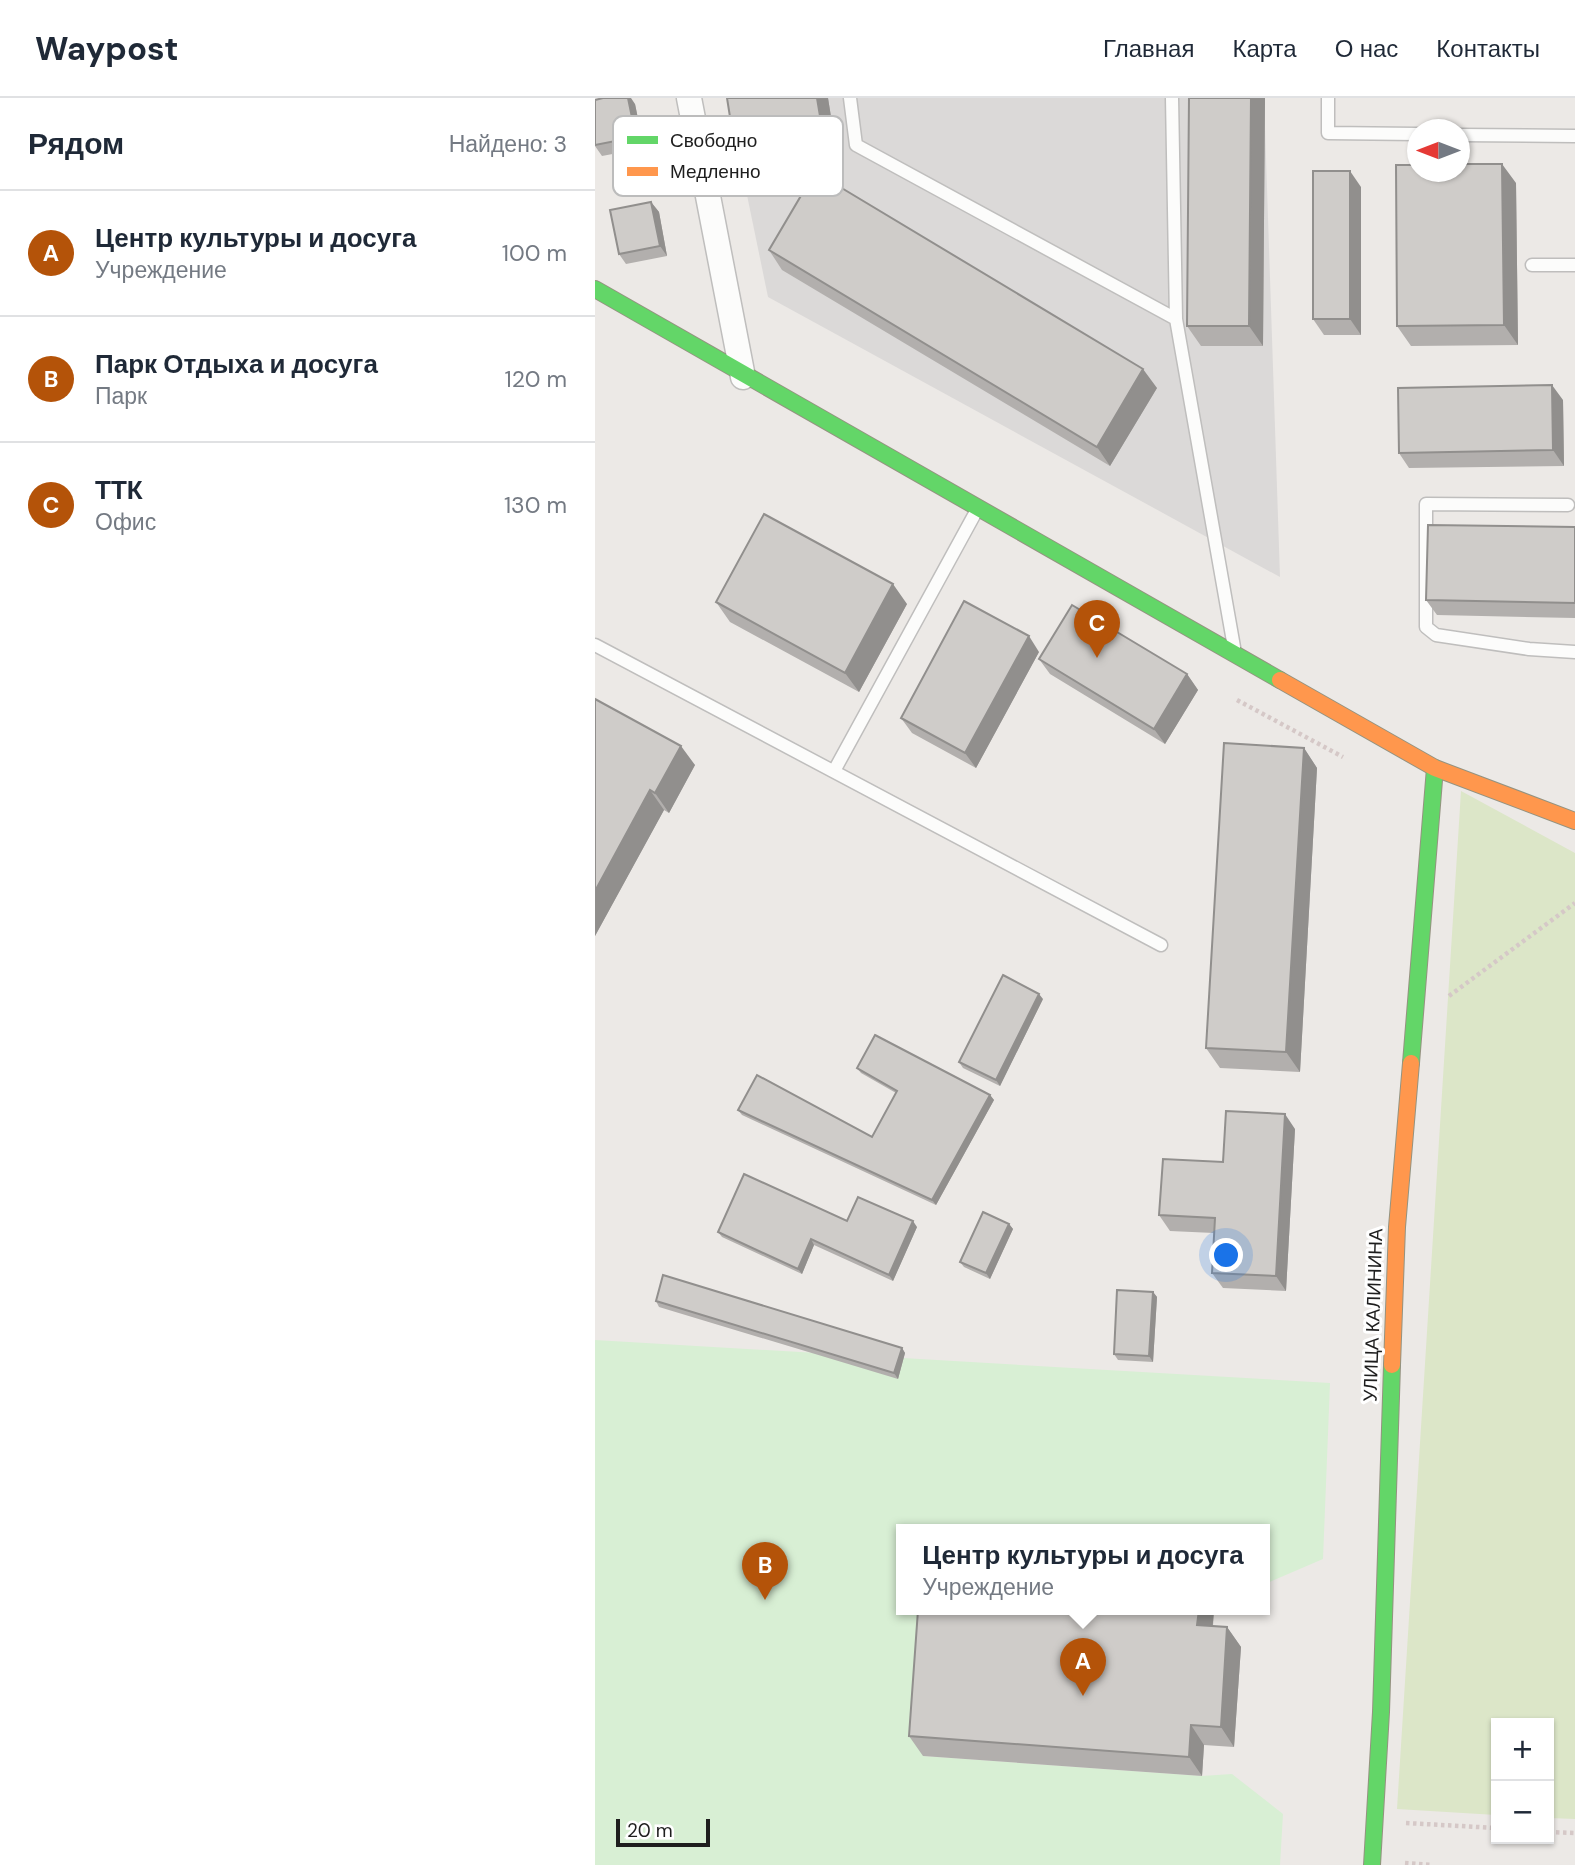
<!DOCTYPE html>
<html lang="ru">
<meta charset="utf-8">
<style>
body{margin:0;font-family:"DM Sans",sans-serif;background:#f6f6f7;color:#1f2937}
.controls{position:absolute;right:21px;bottom:21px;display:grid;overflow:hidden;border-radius:0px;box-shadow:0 2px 5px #0004}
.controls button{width:63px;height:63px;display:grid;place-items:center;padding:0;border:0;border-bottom:2px solid #e0e1e3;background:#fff;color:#1f2937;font:35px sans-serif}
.compass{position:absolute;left:812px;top:21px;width:63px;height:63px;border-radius:50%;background:#fff;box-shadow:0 2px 5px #0004;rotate:270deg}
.scale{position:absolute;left:21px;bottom:18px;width:94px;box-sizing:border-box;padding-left:7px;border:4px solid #1e1e1e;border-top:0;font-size:19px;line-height:24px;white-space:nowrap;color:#1e1e1e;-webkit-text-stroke:5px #fff;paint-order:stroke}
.you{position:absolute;left:632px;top:1158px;width:24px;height:24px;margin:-18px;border:5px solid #fff;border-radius:50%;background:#1a73e8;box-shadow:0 0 0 10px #1a73e833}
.badge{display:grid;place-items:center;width:46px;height:46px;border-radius:50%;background:#b45309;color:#fff;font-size:23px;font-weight:700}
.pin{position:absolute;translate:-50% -58px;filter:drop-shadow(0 2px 4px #0008)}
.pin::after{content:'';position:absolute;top:37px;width:24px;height:21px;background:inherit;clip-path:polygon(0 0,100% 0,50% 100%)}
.popup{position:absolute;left:301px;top:1426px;width:374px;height:91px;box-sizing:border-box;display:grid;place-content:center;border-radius:0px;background:#fff;filter:drop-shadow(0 2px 5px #0005);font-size:23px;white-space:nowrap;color:#747a83}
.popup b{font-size:26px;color:#1f2937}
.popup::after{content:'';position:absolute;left:50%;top:100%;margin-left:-14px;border:14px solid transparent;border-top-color:#fff}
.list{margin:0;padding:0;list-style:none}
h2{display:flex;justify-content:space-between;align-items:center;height:91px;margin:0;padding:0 28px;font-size:30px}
h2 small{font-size:23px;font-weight:400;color:#747a83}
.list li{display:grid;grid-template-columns:46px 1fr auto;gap:21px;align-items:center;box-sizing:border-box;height:126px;padding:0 28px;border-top:2px solid #e0e1e3}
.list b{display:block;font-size:26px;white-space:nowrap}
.list p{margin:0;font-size:23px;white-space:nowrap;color:#747a83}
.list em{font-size:23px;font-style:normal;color:#747a83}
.map{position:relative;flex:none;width:980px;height:1767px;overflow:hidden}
header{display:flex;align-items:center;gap:42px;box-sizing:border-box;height:98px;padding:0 35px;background:#fff;border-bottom:2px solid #e0e1e3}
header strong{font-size:33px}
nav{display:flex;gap:38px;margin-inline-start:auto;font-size:24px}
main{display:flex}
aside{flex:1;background:#fff}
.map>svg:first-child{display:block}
.residential{fill:#dbd9d8}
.grass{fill:#dce6c8}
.park{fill:#d8efd4}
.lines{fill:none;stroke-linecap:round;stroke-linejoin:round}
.lane-casing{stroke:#bfbebd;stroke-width:15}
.street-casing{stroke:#bfbebd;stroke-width:27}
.fast-casing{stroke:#949380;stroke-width:18}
.slow-casing{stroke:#949380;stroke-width:18}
.path{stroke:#d5c8c7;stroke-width:4.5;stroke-dasharray:3.5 3.5;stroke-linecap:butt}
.lane{stroke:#fcfcfb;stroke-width:12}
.street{stroke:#fcfcfb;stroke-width:24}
.fast{stroke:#63d668;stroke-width:16}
.slow{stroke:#ff974d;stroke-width:16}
.wall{fill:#b2afad}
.shaded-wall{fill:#918f8d}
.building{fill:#cfccc9;stroke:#918f8d;stroke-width:2}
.labels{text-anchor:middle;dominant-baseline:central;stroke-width:6;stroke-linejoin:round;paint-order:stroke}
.street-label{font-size:19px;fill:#1e1e1e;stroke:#fff}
.key{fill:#fff;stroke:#bcbcbc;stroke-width:2}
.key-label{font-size:19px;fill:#1e1e1e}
</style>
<header>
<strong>Waypost</strong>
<nav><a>Главная</a><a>Карта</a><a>О нас</a><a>Контакты</a></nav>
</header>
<main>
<aside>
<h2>Рядом<small>Найдено: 3</small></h2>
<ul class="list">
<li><span class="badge">A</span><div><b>Центр культуры и досуга</b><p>Учреждение</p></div><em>100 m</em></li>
<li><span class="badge">B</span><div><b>Парк Отдыха и досуга</b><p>Парк</p></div><em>120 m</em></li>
<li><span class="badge">C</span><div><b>ТТК</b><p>Офис</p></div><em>130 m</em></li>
</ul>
</aside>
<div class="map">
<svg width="980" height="1767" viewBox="0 0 980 1767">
<rect width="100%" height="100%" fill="#ece9e6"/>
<!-- residential -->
<path class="residential" d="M132 0H669L685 479 173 199Z"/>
<!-- grass -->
<path class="grass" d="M866 693 980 755V1721L954 1720V1625H901V1717L802 1711Z"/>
<!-- park -->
<path class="park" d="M0 1242 735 1285 728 1461 670 1486V1432H306V1512H338L328 1658 607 1678 637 1676 688 1716 685 1767H0Z"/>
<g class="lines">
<!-- lane casing -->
<g class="lane-casing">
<path id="lane" d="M255 0 261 47 581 221
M577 0 581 221 639 549
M733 0V35L822 36
M864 37 980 38
M937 167H980
M973 407 831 406V529L841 537 934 551 980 554
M0 547 566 847
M239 673 383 410"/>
</g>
<!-- street casing -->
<g class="street-casing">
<path id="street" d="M94 0 148 279"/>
</g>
<!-- fast casing -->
<g class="fast-casing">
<path id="fast" d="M0 191 685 582
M816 965 840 670
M777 1767 786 1614 797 1267"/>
</g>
<!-- slow casing -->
<g class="slow-casing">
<path id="slow" d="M685 582 840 670 980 723
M797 1267 802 1129 816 965"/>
</g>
<!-- path -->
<path class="path" d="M642 602 748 659
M854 898 980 805
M811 1725 901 1730
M954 1734 980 1735
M810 1765 837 1767"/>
<!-- lane -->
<use href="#lane" class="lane"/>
<!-- street -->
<use href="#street" class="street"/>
<!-- fast -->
<use href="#fast" class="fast"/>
<!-- slow -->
<use href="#slow" class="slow"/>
</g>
<!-- wall -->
<path class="wall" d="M132 0H233L241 50 153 64 139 44Z
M594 0H670L668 248H606L592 228Z
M0 2 40 6 49 50 7 58 0 48Z
M921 85 923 247 816 248 802 228Z
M766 89V237H729L718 221Z
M56 104 64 114 72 158 31 166 24 156Z
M174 152 562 290 515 368 187 172Z
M968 302 969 368 814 370 804 355Z
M980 429V520L842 517 831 502Z
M121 504 312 506 264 594 135 524Z
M444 554 381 670 317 635 306 620Z
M444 561 592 576 603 592 570 646 455 576Z
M0 601 100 667 74 715 69 712 0 838Z
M709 650 722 670 705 974 625 970 611 950Z
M448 901 405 988 368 970 364 964Z
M262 970 395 997 399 1002 341 1107 147 1017 143 1012 277 1039 301 995 266 975Z
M700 1031 691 1193 628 1190 617 1175 619 1135 575 1133 564 1117 628 1064Z
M252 1123 322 1129 298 1183 219 1147 207 1176 127 1139 123 1134Z
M414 1126 418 1131 395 1181 369 1169 365 1164Z
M558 1194 562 1199 558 1264 523 1262 519 1256Z
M61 1203 307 1250 310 1255 303 1281 64 1209Z
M619 1512 618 1528 632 1529 646 1549 639 1649 609 1647 607 1678 328 1658 314 1638Z"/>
<!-- shaded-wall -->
<path class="shaded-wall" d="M33 0H36L40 6 49 50 41 39Z
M222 0H233L241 50 227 30Z
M656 0H670L668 248 654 228Z
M907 66 921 85 923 247 909 227Z
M755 73 766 89V237L755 221Z
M56 104 64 114 72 158 65 148Z
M548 271 562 290 515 368 502 349Z
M957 287 968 302 969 368 958 352Z
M298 486 312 506 264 594 250 575Z
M434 538 444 554 381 670 370 655Z
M592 576 603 592 570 646 559 631Z
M86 648 100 667 74 715 60 695Z
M709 650 722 670 705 974 691 954Z
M55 692 69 712 0 838V793Z
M444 896 448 901 405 988 401 982Z
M395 997 399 1002 341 1107 337 1102Z
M690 1016 700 1031 691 1193 681 1178Z
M318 1123 322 1129 298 1183 294 1177Z
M414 1126 418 1131 395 1181 391 1175Z
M216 1141 219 1147 207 1176 203 1171Z
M558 1194 562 1199 558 1264 554 1258Z
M307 1250 310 1255 303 1281 299 1275Z
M604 1512H619L616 1547 602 1527Z
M632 1529 646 1549 639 1649 626 1629Z
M596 1627 609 1647 607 1678 594 1659Z"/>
<!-- building -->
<path class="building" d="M8 0H33L41 39 0 47V2Z
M132 0H222L227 30 139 44Z
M594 0H656L654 228H592Z
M864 66H907L909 227 802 228 801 67H822V74H864Z
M718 73H755V221H718Z
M220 74 548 271 502 349 174 152Z
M56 104 65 148 24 156 15 112Z
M957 287 958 352 804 355 803 290Z
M169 416 298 486 250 575 121 504Z
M833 427 980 429V505L831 502Z
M369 503 434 538 370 655 306 620Z
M477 507 592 576 559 631 444 561Z
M0 601 86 648 60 695 55 692 0 793Z
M629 645 709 650 691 954 611 950Z
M408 877 444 896 401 982 364 964Z
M280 937 395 997 337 1102 143 1012 162 977 277 1039 302 993 262 970Z
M631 1013 690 1016 681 1178 617 1175 620 1120 564 1117 568 1061 628 1064Z
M149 1076 252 1123 263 1099 318 1123 294 1177 216 1141 203 1171 123 1134Z
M388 1114 414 1126 391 1175 365 1164Z
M68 1177 307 1250 299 1275 61 1203Z
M522 1192 558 1194 554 1258 519 1256Z
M323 1512H604L602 1527 632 1529 626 1629 596 1627 594 1659 314 1638Z"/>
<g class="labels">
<!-- street labels -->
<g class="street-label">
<text transform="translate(778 1217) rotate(-88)">УЛИЦА КАЛИНИНА</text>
</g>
</g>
<!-- legend -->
<rect x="18" y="18" width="230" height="80" rx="10" class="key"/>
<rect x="32" y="38" width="31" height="8" fill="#63d668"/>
<rect x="32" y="69" width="31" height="9" fill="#ff974d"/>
<g class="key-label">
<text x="75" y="49">Свободно</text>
<text x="75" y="80">Медленно</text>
</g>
</svg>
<div class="controls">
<button>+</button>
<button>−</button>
</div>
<svg class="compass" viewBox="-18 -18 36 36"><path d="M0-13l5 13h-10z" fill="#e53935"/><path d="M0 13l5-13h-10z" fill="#747a83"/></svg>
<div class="scale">20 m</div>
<div class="you"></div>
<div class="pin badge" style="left:488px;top:1598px">A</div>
<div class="popup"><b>Центр культуры и досуга</b>Учреждение</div>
<div class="pin badge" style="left:170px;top:1502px">B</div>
<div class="pin badge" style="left:502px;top:560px">C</div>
</div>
</main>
